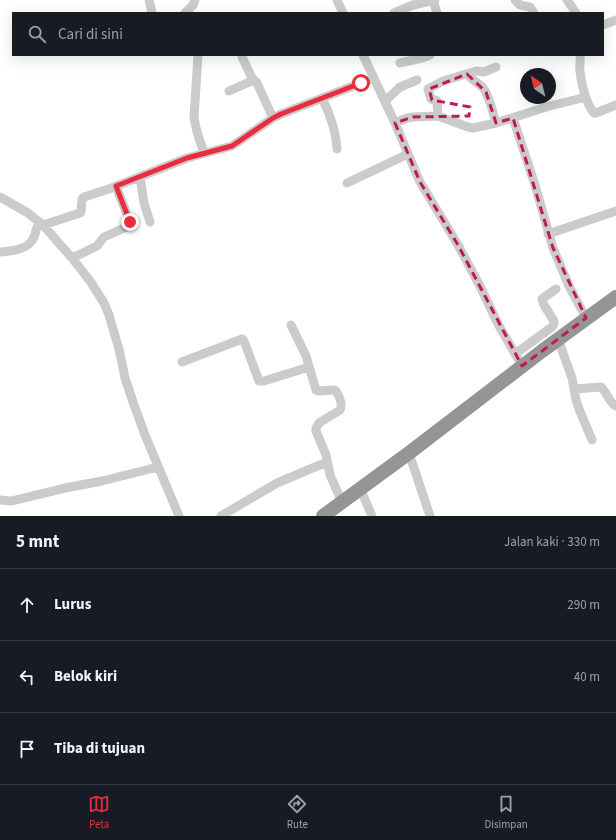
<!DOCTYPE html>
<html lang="id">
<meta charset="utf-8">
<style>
body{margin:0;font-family:"Source Sans 3",sans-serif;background:#242831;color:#f1f3f6}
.compass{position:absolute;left:520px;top:68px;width:36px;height:36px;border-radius:50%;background:#171b24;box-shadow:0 4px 16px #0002;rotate:325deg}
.stop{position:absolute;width:12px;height:12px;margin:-9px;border:3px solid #e92c3e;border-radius:50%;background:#fff}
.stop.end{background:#e92c3e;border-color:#fff;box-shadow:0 1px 4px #0008}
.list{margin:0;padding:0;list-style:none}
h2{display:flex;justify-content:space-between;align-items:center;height:52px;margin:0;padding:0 16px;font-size:17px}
h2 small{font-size:13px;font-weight:400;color:#9ea1a6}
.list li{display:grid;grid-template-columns:26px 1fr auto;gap:12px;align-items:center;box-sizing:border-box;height:72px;padding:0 16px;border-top:1px solid #363941}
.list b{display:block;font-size:15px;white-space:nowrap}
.list em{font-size:13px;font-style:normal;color:#9ea1a6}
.icon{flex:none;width:22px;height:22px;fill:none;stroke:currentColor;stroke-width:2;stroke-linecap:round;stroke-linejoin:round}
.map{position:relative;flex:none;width:616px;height:516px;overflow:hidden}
.search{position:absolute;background:#171b24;box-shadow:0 4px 16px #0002;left:12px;right:12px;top:12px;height:44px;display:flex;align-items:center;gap:10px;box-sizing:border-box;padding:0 14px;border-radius:0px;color:#9ea1a6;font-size:15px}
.sheet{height:268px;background:#171b24}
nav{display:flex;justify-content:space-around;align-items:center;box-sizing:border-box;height:56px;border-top:1px solid #363941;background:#171b24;font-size:11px;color:#9ea1a6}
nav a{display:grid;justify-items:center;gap:2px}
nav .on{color:#e92c3e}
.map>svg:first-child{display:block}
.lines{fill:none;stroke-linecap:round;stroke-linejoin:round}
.minor{stroke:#cbcbcb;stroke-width:9}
.highway{stroke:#959595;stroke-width:14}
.route{stroke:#e92c3e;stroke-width:5}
.marked{fill:none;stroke:#c2185b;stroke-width:3;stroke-dasharray:8 5;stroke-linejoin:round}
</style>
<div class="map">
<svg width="616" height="516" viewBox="0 0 616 516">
<rect width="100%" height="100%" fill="#fff"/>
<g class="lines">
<!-- minor -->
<path class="minor" d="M149 0 152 13
M337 0 343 13
M433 0 437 13
M515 0 520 5 530 7 534 13
M567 0 576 13
M185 13 193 5 195 0
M394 13 413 5 435 0
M603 25 616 20
M198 55 194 118 197 132 204 153
M363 55 395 123 420 182 458 245 480 286 498 324 522 366
M580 55C581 60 579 66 580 71 581 83 586 104 594 113H596L616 105
M242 57 252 78 257 83 273 118
M400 63C410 60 420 60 430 55
M467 74C472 80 480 84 484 89 490 98 493 113 496 123
M229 91 254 80
M322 98C330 114 336 130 337 149
M385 101 400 87 417 80
M438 116 437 101 436 100H433L431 99 428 89 443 81 476 71 484 72 496 67
M513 118 535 185 553 248 569 286 586 318
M395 123 407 118 413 117 438 116 468 127 473 128 496 123 546 107 586 97
M140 177 144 203 150 222
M347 183 408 154
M0 197 28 213 43 225 72 258 90 281 104 303 109 315 113 329 119 349 125 378 133 402 145 435 179 516
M43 225 80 213 81 212 82 199 84 197 109 189 187 158 232 146 273 118 281 114 374 78
M548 234 616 211
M0 252C12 251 29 250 34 237 35 235 35 233 36 231 36 228 38 225 40 222
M72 258 97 246 104 237 129 226 130 222 116 186
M291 325 306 356 316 390 318 391 334 390 336 391C339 396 343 404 340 410L319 423 316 428V431L326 455 330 475 342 502
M558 339 572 378 576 400 579 409 592 440
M515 354 552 327 554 324V321L544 305 542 299 556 289
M182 362 242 339 244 341 259 381H264L309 367
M574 389 601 387C607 392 609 403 616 406
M409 453 430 516
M360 488 372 516
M0 500 11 501 65 488 102 481 158 467
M221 516 277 483 327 462"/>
<!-- highway -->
<path class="highway" d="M323 516 409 453 542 351 616 297"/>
</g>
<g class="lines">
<!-- route -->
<path class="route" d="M130 222 116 186 187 158 232 146 273 118 281 114 361 83"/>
</g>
<!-- marked area -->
<path class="marked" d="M467 74 486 92 496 123 513 118 553 248 586 318 522 366 458 245 420 182 395 123 413 117 469 116 470 107 432 100 429 89Z"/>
</svg>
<svg class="compass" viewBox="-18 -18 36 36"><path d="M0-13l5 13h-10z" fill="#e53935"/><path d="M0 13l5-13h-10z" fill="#9ea1a6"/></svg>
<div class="stop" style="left:361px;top:83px"></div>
<div class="stop end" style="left:130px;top:222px"></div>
<div class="search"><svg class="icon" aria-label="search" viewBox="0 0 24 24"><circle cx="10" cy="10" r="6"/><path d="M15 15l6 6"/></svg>Cari di sini</div>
</div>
<section class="sheet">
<h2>5 mnt<small>Jalan kaki · 330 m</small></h2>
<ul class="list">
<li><svg class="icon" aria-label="ahead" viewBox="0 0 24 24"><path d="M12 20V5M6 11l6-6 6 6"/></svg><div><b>Lurus</b></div><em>290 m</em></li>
<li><svg class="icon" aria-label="left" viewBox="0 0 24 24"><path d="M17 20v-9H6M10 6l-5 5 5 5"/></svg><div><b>Belok kiri</b></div><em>40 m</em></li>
<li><svg class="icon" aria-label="arrive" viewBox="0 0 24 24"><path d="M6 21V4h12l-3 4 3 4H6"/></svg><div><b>Tiba di tujuan</b></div></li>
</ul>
</section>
<nav>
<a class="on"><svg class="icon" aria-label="map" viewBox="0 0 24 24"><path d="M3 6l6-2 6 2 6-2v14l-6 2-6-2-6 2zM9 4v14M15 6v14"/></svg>Peta</a>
<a><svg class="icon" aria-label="directions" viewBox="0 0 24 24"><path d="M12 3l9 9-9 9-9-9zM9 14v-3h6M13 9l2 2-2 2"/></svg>Rute</a>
<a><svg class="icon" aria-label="saved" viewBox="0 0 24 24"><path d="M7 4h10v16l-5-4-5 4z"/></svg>Disimpan</a>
</nav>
